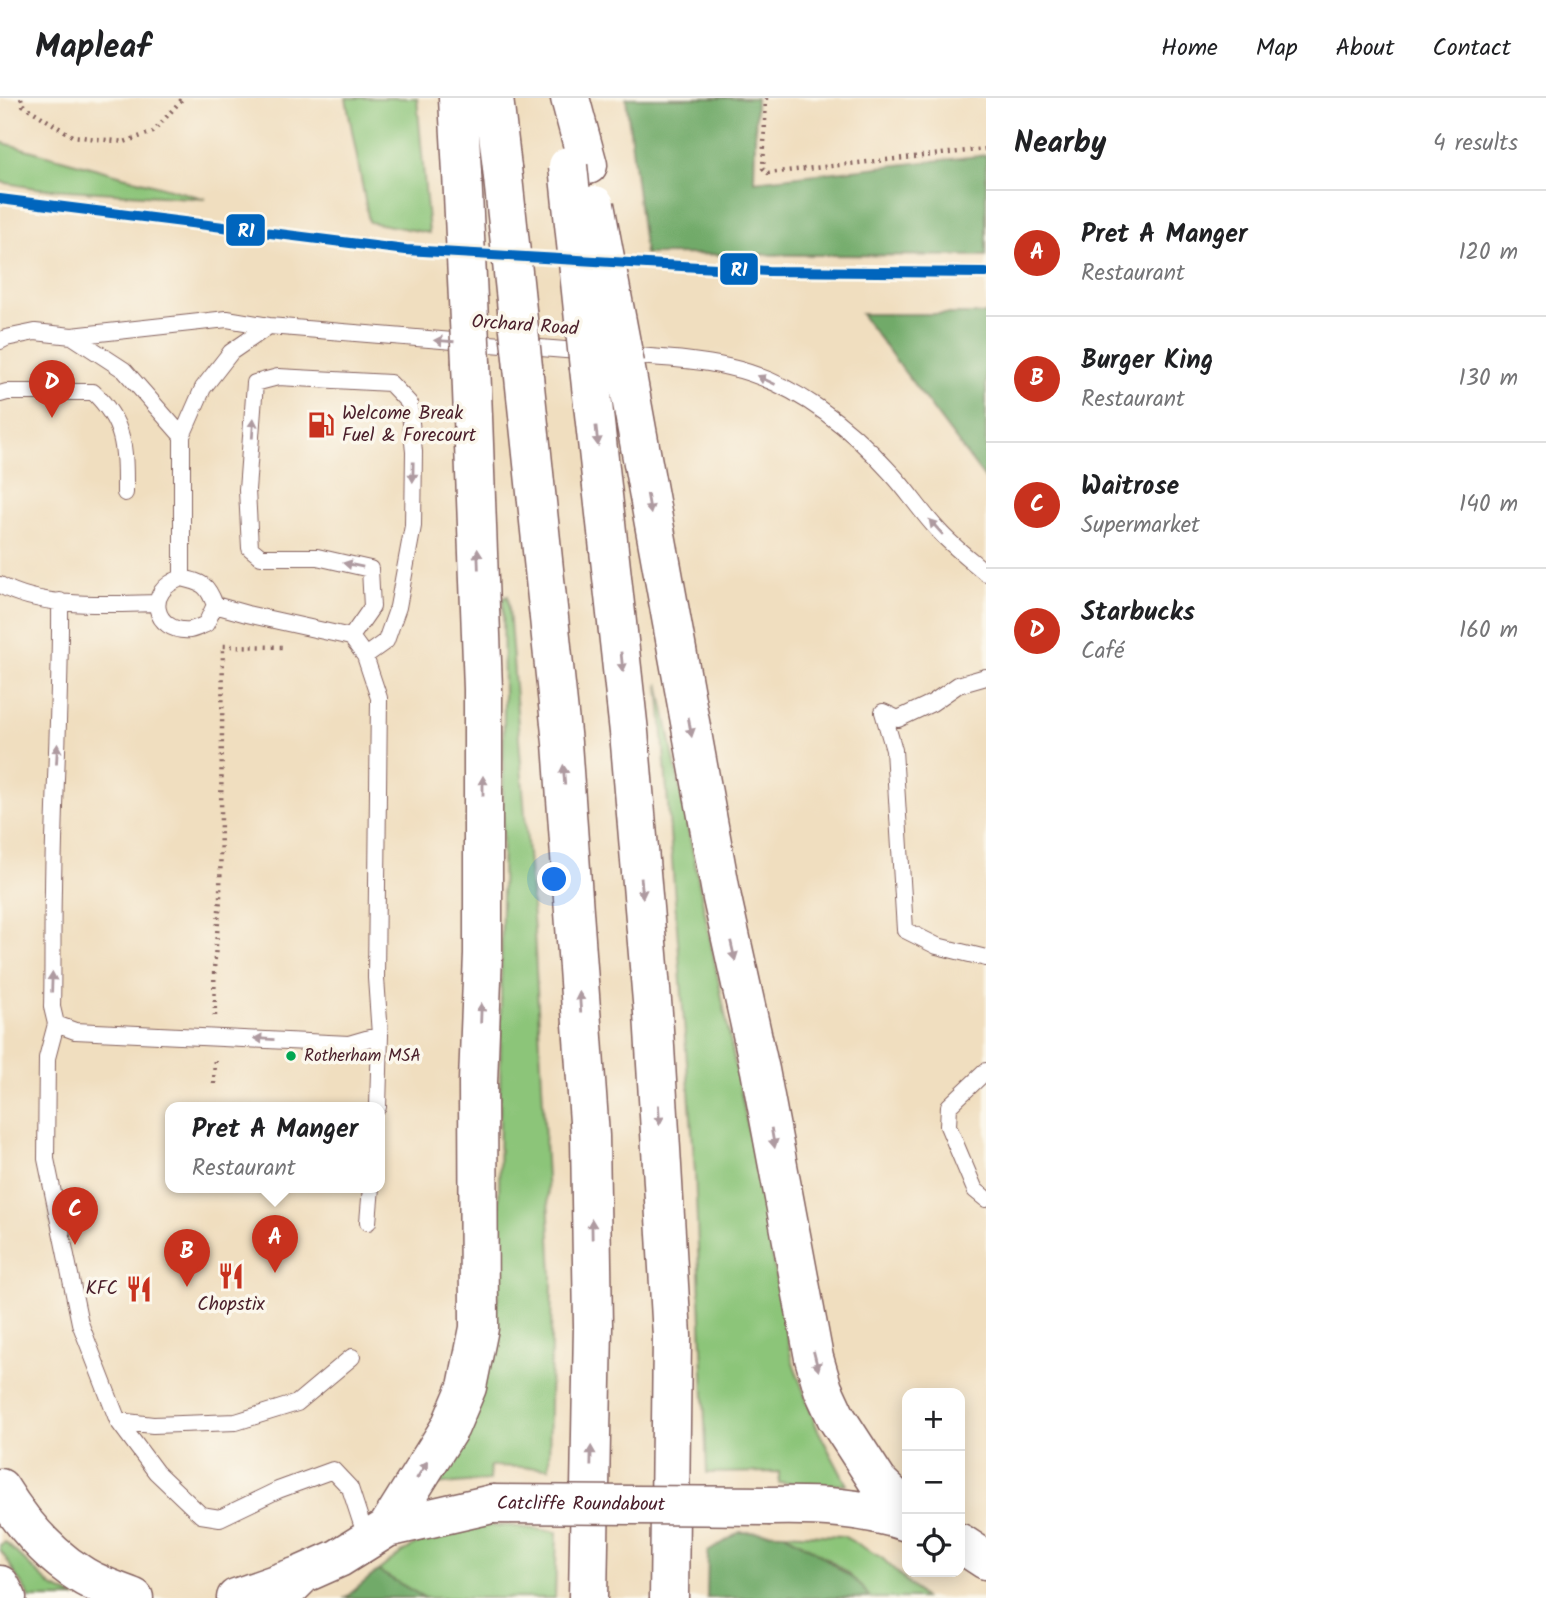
<!DOCTYPE html>
<meta charset="utf-8">
<style>
body{margin:0;font-family:Kalam,sans-serif;background:#f2f2f2;color:#202124}
.controls{position:absolute;right:21px;bottom:21px;display:grid;overflow:hidden;border-radius:14px;box-shadow:0 4px 18px #0003}
.controls button{width:63px;height:63px;display:grid;place-items:center;padding:0;border:0;border-bottom:2px solid #e0e0e0;background:#fff;color:#202124;font:35px sans-serif}
.you{position:absolute;left:555px;top:782px;width:24px;height:24px;margin:-18px;border:5px solid #fff;border-radius:50%;background:#1a73e8;box-shadow:0 0 0 10px #1a73e833}
.badge{display:grid;place-items:center;width:46px;height:46px;border-radius:50%;background:#c8321e;color:#fff;font-size:23px;font-weight:700}
.pin{position:absolute;translate:-50% -58px;filter:drop-shadow(0 2px 4px #0008)}
.pin::after{content:'';position:absolute;top:37px;width:24px;height:21px;background:inherit;clip-path:polygon(0 0,100% 0,50% 100%)}
.popup{position:absolute;left:165px;top:1004px;width:220px;height:91px;box-sizing:border-box;display:grid;place-content:center;border-radius:14px;background:#fff;filter:drop-shadow(0 2px 5px #0005);font-size:23px;white-space:nowrap;color:#757577}
.popup b{font-size:26px;color:#202124}
.popup::after{content:'';position:absolute;left:50%;top:100%;margin-left:-14px;border:14px solid transparent;border-top-color:#fff}
.list{margin:0;padding:0;list-style:none}
h2{display:flex;justify-content:space-between;align-items:center;height:91px;margin:0;padding:0 28px;font-size:30px}
h2 small{font-size:23px;font-weight:400;color:#757577}
.list li{display:grid;grid-template-columns:46px 1fr auto;gap:21px;align-items:center;box-sizing:border-box;height:126px;padding:0 28px;border-top:2px solid #e0e0e0}
.list b{display:block;font-size:26px;white-space:nowrap}
.list p{margin:0;font-size:23px;white-space:nowrap;color:#757577}
.list em{font-size:23px;font-style:normal;color:#757577}
.icon{flex:none;width:38px;height:38px;fill:none;stroke:currentColor;stroke-width:2;stroke-linecap:round;stroke-linejoin:round}
.map{position:relative;flex:none;width:986px;height:1500px;overflow:hidden}
header{display:flex;align-items:center;gap:42px;box-sizing:border-box;height:98px;padding:0 35px;background:#fff;border-bottom:2px solid #e0e0e0}
header strong{font-size:33px}
nav{display:flex;gap:38px;margin-inline-start:auto;font-size:24px}
main{display:flex}
aside{flex:1;background:#fff}
.map>svg:first-child{display:block}
.green{fill:#8cc579;stroke:#6b7252;stroke-width:2}
.forest{fill:#71aa69;stroke:#5e644a;stroke-width:2}
.lines{fill:none;stroke-linecap:round;stroke-linejoin:round}
.lane-casing{stroke:#84625f;stroke-width:18}
.highway-casing{stroke:#84625f;stroke-width:41}
.path{stroke:#84625f;stroke-width:4.5;stroke-dasharray:2 5;stroke-linecap:butt}
.lane{stroke:#fff;stroke-width:16}
.highway{stroke:#fff;stroke-width:38}
.highway-bridge-casing{stroke:#84625f;stroke-width:41;stroke-linecap:butt}
.highway-bridge{stroke:#fff;stroke-width:38}
.rail-1-casing{stroke:#fbf7ec;stroke-width:16}
.rail-1{stroke:#0065bd;stroke-width:10}
.oneway{fill:#ae9aa0}
.bus-dot{fill:#00a651;stroke:#fbf7ec;stroke-width:2.5}
.labels{text-anchor:middle;dominant-baseline:central;stroke-width:7;stroke-linejoin:round;paint-order:stroke}
.bus-label{font-size:17px;fill:#4a1f2b;stroke:#fbf7ec;text-anchor:start}
.street-label{font-size:19px;fill:#4a1f2b;stroke:#fbf7ec}
.poi-label{font-size:19px;fill:#4a1f2b;stroke:#fbf7ec;text-anchor:start}
.line-badge{stroke:#fbf7ec;stroke-width:2.5}
.badge-label{font-size:19px;text-anchor:middle;font-weight:bold;fill:#fff}
</style>
<header>
<strong>Mapleaf</strong>
<nav><a>Home</a><a>Map</a><a>About</a><a>Contact</a></nav>
</header>
<main>
<div class="map">
<svg width="986" height="1500" viewBox="0 0 986 1500">
<rect width="100%" height="100%" fill="#fbf7ec"/>
<filter id="ink" filterUnits="userSpaceOnUse"><feTurbulence type="fractalNoise" baseFrequency=".0143" numOctaves="2"/><feDisplacementMap in="SourceGraphic" scale="14" xChannelSelector="R" yChannelSelector="G"/><feConvolveMatrix kernelMatrix="1 2 1 2 8 2 1 2 1" color-interpolation-filters="sRGB"/></filter>
<filter id="wash" filterUnits="userSpaceOnUse"><feTurbulence type="fractalNoise" baseFrequency=".00686" numOctaves="4" result="noise"/><feDisplacementMap in="SourceGraphic" scale="28" xChannelSelector="R" yChannelSelector="G"/><feGaussianBlur stdDeviation="1.57" result="paint"/><feColorMatrix in="noise" values="0 0 0 0 0 0 0 0 0 0 0 0 0 0 0 0 0 1.4 0 .05"/><feComposite in="paint" operator="in"/></filter>
<g filter="url(#wash)">
<rect width="100%" height="100%" fill="#f0debf"/>
<!-- green -->
<path class="green" d="M346 0H417L429 135 369 124Z
M0 44 206 101 35 90 0 84Z
M508 498 534 833 552 1177 549 1370 490 1368 489 1382 433 1387 498 1199 504 602 503 500Z
M659 585 750 1041 791 1259 817 1330 847 1387 779 1385V1374L707 1375 695 1074Z
M475 1427 511 1428 557 1434 555 1500H425L378 1473C413 1444 430 1437 475 1427Z
M783 1435 843 1438 882 1460 924 1500H870C850 1471 813 1452 783 1435Z
M5 1444 52 1489 76 1500H30L0 1451V1447Z"/>
<!-- forest -->
<path class="forest" d="M626 0H756L754 83 986 57V158L645 156Z
M861 216H986V382Z
M740 1434 783 1435 812 1451 860 1486 870 1500H707L708 1454Z
M378 1473 425 1500H345Z"/>
</g>
<g filter="url(#ink)">
<g class="lines">
<!-- lane casing -->
<g class="lane-casing">
<path id="lane" d="M72 238 124 272 182 338
M0 243 6 240 35 234 72 238 227 221 269 228 590 254
M623 257C658 260 694 261 728 269 792 283 848 327 891 375 908 393 921 414 938 432 952 448 970 461 986 475
M0 296 7 294H93C126 325 125 352 125 395
M182 480V338L203 290 231 254 269 228
M182 480C203 485 207 486 215 507L206 526C201 528 195 531 190 532 154 535 143 492 182 480Z
M0 487C43 511 108 506 156 505
M60 503C61 599 54 695 53 791 52 831 53 870 52 909L56 926 75 933 349 946 380 937
M215 507 247 516 351 539 365 558 379 600 376 880 380 937 378 1009
M351 539 372 509 370 471 317 459H261L250 450 247 392 255 285 278 279 390 285 409 305 414 354 413 428 398 509 386 543 365 558
M883 614 894 652 905 832 937 848 986 860
M883 614 898 621 932 605 958 587 986 579
M56 926 47 960 46 1061 80 1225 118 1323 156 1374 201 1417 220 1420 278 1392 333 1372 350 1390 367 1442
M986 973 949 1008 948 1028 975 1092 986 1101
M368 1124 371 1089
M118 1323 153 1327 236 1324 297 1305 352 1259"/>
</g>
<!-- highway casing -->
<g class="highway-casing">
<path id="highway" d="M458 0 462 75
M494 0 502 70
M570 0 588 67
M625 266 722 800 760 972 814 1260 823 1291 836 1319 878 1384 907 1412
M523 269 562 645 590 1038 593 1228 588 1500
M589 270 629 634 653 915 672 1238 669 1500
M0 1390C21 1424 46 1455 80 1476 96 1487 117 1493 134 1500
M770 1408C816 1407 863 1409 907 1424
M387 1430 450 1329 467 1289 479 1230 478 984 483 856V591L471 265
M960 1445 986 1462
M0 1487 7 1500
M236 1500 301 1477
M279 1500 303 1476 339 1460 387 1430 492 1406"/>
</g>
<!-- path -->
<path class="path" d="M21 0 23 7 72 38 124 44 153 34 183 0
M766 0 763 70 768 75 986 51
M215 918 214 871 220 801 223 548 285 549
M214 986 215 958"/>
<!-- lane -->
<use href="#lane" class="lane"/>
<!-- highway -->
<use href="#highway" class="highway"/>
<!-- highway-bridge casing -->
<g class="highway-bridge-casing">
<g id="highway-bridge">
<path d="M568 68 589 270"/>
<path d="M502 70 523 269"/>
<path d="M462 75 471 265"/>
<path d="M595 107 625 266"/>
<path id="s1" d="M492 1406 770 1408"/>
</g>
</g>
<!-- highway-bridge -->
<use href="#highway-bridge" class="highway-bridge"/>
<!-- rail-1 casing -->
<g class="rail-1-casing">
<path id="rail-1" d="M0 101 406 152 768 173 986 175"/>
</g>
<!-- rail-1 -->
<use href="#rail-1" class="rail-1"/>
</g>
<!-- one-way arrows -->
<defs><path id="oneway-solid" d="M-6-.8H1V-3.2L6.5 0L1 3.2V.8H-6Z" transform="scale(1.75)"/></defs>
<g class="oneway">
<use href="#oneway-solid" transform="translate(444 243) rotate(-176)"/>
<use href="#oneway-solid" transform="translate(766 282) rotate(-155)"/>
<use href="#oneway-solid" transform="translate(253 330) rotate(-86)"/>
<use href="#oneway-solid" transform="translate(597 338) rotate(84)"/>
<use href="#oneway-solid" transform="translate(413 374) rotate(91)"/>
<use href="#oneway-solid" transform="translate(649 406) rotate(80)"/>
<use href="#oneway-solid" transform="translate(936 429) rotate(-132)"/>
<use href="#oneway-solid" transform="translate(478 461) rotate(-92)"/>
<use href="#oneway-solid" transform="translate(353 467) rotate(-168)"/>
<use href="#oneway-solid" transform="translate(622 564) rotate(84)"/>
<use href="#oneway-solid" transform="translate(690 629) rotate(80)"/>
<use href="#oneway-solid" transform="translate(57 656) rotate(-87)"/>
<use href="#oneway-solid" transform="translate(564 677) rotate(-94)"/>
<use href="#oneway-solid" transform="translate(483 688) rotate(-90)"/>
<use href="#oneway-solid" transform="translate(642 790) rotate(85)"/>
<use href="#oneway-solid" transform="translate(733 853) rotate(77)"/>
<use href="#oneway-solid" transform="translate(52 884) rotate(-88)"/>
<use href="#oneway-solid" transform="translate(580 904) rotate(-94)"/>
<use href="#oneway-solid" transform="translate(481 915) rotate(-88)"/>
<use href="#oneway-solid" transform="translate(264 941) rotate(-177)"/>
<use href="#oneway-solid" transform="translate(659 1017) rotate(87)"/>
<use href="#oneway-solid" transform="translate(773 1040) rotate(80)"/>
<use href="#oneway-solid" transform="translate(592 1131) rotate(-91)"/>
<use href="#oneway-solid" transform="translate(816 1263) rotate(76)"/>
<use href="#oneway-solid" transform="translate(591 1358) rotate(-89)"/>
<use href="#oneway-solid" transform="translate(422 1372) rotate(-58)"/>
</g>
</g>
<!-- icons -->
<defs>
<g id="fuel-bare" transform="scale(2.1)"><path d="M-5.5-6h7V0h2V4h1.3V-2.5L3-4.5l.8-.8L6-3V5H2.5V1h-1V6h-7ZM-4.2-4.7v3.2H.2V-4.7Z" fill="#c8321e" stroke="#fbf7ec" stroke-width="2.5" paint-order="stroke"/></g>
<g id="restaurant-bare" transform="scale(2.1)"><path d="M-5-6h1v4h1v-4h1v4h1v-4h1v5L-1.5 .5V6h-2V.5L-5-1ZM5-6V6H3V1.5H1.5Q1.5-4 5-6Z" fill="#c8321e" stroke="#fbf7ec" stroke-width="2.5" paint-order="stroke"/></g>
</defs>
<g fill-rule="evenodd">
<use href="#fuel-bare" x="321" y="327"/>
<use href="#restaurant-bare" x="231" y="1178"/>
<use href="#restaurant-bare" x="139" y="1191"/>
</g>
<!-- markers -->
<circle class="bus-dot" cx="291" cy="958" r="6"/>
<g class="labels">
<!-- bus labels -->
<g class="bus-label">
<text x="304" y="958">Rotherham MSA</text>
</g>
<!-- street labels -->
<g class="street-label">
<text transform="translate(525 228) rotate(4)">Orchard Road</text>
<text stroke="none"><textPath href="#s1" startOffset="89">Catcliffe Roundabout</textPath></text>
</g>
<!-- poi labels -->
<g class="poi-label">
<text x="342" y="316">Welcome Break<tspan x="342" dy="22">Fuel &amp; Forecourt</tspan></text>
<text x="118" y="1191" text-anchor="end">KFC</text>
<text x="231" y="1207" text-anchor="middle">Chopstix</text>
</g>
</g>
<g class="line-badge">
<rect x="225" y="115" width="41" height="34" rx="7" fill="#0065bd"/>
<rect x="719" y="154" width="40" height="34" rx="7" fill="#0065bd"/>
</g>
<g class="badge-label">
<text x="246" y="139">R1</text>
<text x="739" y="178">R1</text>
</g>
</svg>
<div class="controls">
<button>+</button>
<button>−</button>
<button><svg class="icon" aria-label="locate" viewBox="0 0 24 24"><circle cx="12" cy="12" r="6"/><path d="M12 2v4M12 18v4M2 12h4M18 12h4"/></svg></button>
</div>
<div class="you"></div>
<div class="pin badge" style="left:275px;top:1175px">A</div>
<div class="popup"><b>Pret A Manger</b>Restaurant</div>
<div class="pin badge" style="left:187px;top:1189px">B</div>
<div class="pin badge" style="left:75px;top:1147px">C</div>
<div class="pin badge" style="left:52px;top:320px">D</div>
</div>
<aside>
<h2>Nearby<small>4 results</small></h2>
<ul class="list">
<li><span class="badge">A</span><div><b>Pret A Manger</b><p>Restaurant</p></div><em>120 m</em></li>
<li><span class="badge">B</span><div><b>Burger King</b><p>Restaurant</p></div><em>130 m</em></li>
<li><span class="badge">C</span><div><b>Waitrose</b><p>Supermarket</p></div><em>140 m</em></li>
<li><span class="badge">D</span><div><b>Starbucks</b><p>Café</p></div><em>160 m</em></li>
</ul>
</aside>
</main>
